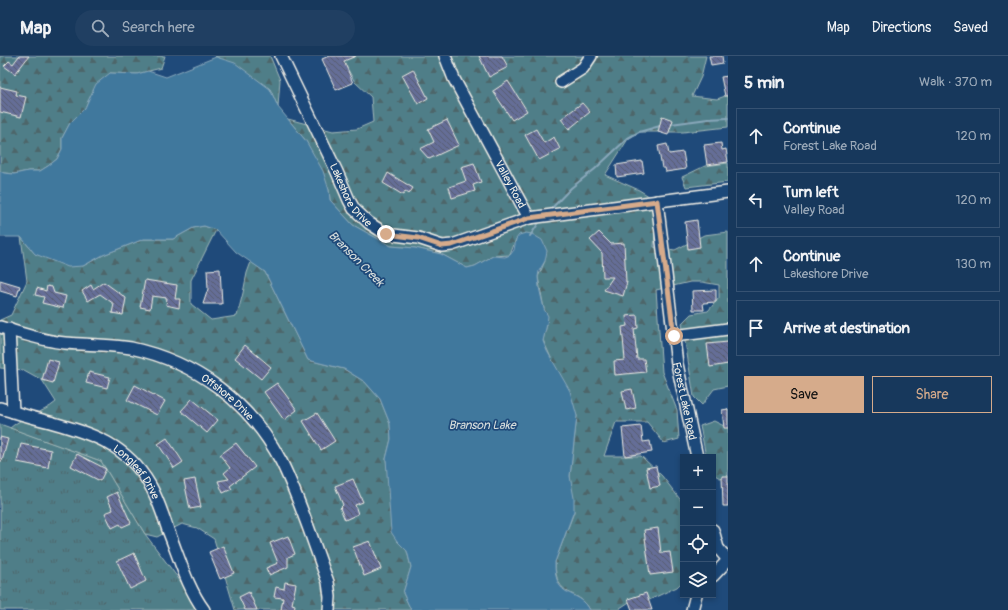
<!DOCTYPE html>
<meta charset="utf-8">
<style>
body{margin:0;font-family:Pangolin,sans-serif;background:#203f62;color:#f1f3f6}
.controls{position:absolute;right:12px;bottom:12px;display:grid;overflow:hidden;border-radius:0px;box-shadow:0 2px 6px #0003}
.controls button{width:36px;height:36px;display:grid;place-items:center;padding:0;border:0;border-bottom:1px solid #365272;background:#17385c;color:#f1f3f6;font:20px sans-serif}
.stop{position:absolute;width:12px;height:12px;margin:-9px;border:3px solid #d6ab8b;border-radius:50%;background:#fff}
.stop.end{background:#d6ab8b;border-color:#fff;box-shadow:0 1px 4px #0008}
.list{margin:0;padding:0;list-style:none}
h2{display:flex;justify-content:space-between;align-items:center;height:52px;margin:0;padding:0 16px;font-size:17px}
h2 small{font-size:13px;font-weight:400;color:#9eacbb}
.list li{display:grid;grid-template-columns:26px 1fr auto;gap:12px;align-items:center;box-sizing:border-box;height:56px;margin:0 8px 8px;padding:0 8px;border:1px solid #365272;border-radius:0px}
.list b{display:block;font-size:15px;white-space:nowrap}
.list p{margin:0;font-size:13px;white-space:nowrap;color:#9eacbb}
.list em{font-size:13px;font-style:normal;color:#9eacbb}
.actions{display:flex;gap:8px;padding:12px 16px}
.actions a{flex:1;padding:9px 0;border:1px solid #d6ab8b;border-radius:0px;text-align:center;font-size:14px;color:#d6ab8b}
.actions .main{background:#d6ab8b;color:#111}
.icon{flex:none;width:22px;height:22px;fill:none;stroke:currentColor;stroke-width:2;stroke-linecap:round;stroke-linejoin:round}
.map{position:relative;flex:none;width:728px;height:554px;overflow:hidden}
header{display:flex;align-items:center;gap:24px;box-sizing:border-box;height:56px;padding:0 20px;background:#17385c;border-bottom:1px solid #365272}
header strong{font-size:19px}
nav{display:flex;gap:22px;margin-inline-start:auto;font-size:14px}
.search{width:280px;height:36px;background:#203f62;display:flex;align-items:center;gap:10px;box-sizing:border-box;padding:0 14px;border-radius:22px;color:#9eacbb;font-size:15px}
main{display:flex}
aside{flex:1;background:#17385c}
.map>svg:first-child{display:block}
.grass{fill:url(#grass-tufts);stroke:#a2b8b8}
.forest{fill:url(#forest-firs);stroke:#a2b8b8}
.water{fill:#41789d;stroke:#89a8bb}
.lines{fill:none;stroke-linecap:round;stroke-linejoin:round}
.stream{stroke:#89a8bb;stroke-width:2}
.building{fill:url(#building-back-hatch);stroke:#f4f1e8}
.minor-casing{stroke:#f4f1e8;stroke-width:14}
.minor{stroke:#1f4a7a;stroke-width:11}
.route{stroke:#d6ab8b;stroke-width:5}
.labels{text-anchor:middle;dominant-baseline:central;stroke-width:3.5;stroke-linejoin:round;paint-order:stroke}
.street-label{font-size:11px;fill:#f4f1e8;stroke:#1f4a7a}
.water-label{font-size:12px;font-style:italic;fill:#d9dfdd;stroke:#1f4a7a}
</style>
<header>
<strong>Map</strong>
<div class="search"><svg class="icon" aria-label="search" viewBox="0 0 24 24"><circle cx="10" cy="10" r="6"/><path d="M15 15l6 6"/></svg>Search here</div>
<nav><a>Map</a><a>Directions</a><a>Saved</a></nav>
</header>
<main>
<div class="map">
<svg width="728" height="554" viewBox="0 0 728 554">
<defs>
<pattern id="grass-tufts" width="24" height="20" patternUnits="userSpaceOnUse"><rect width="24" height="20" fill="#507e88"/><path d="M3 7l-1-3M5 7V3M7 7l1-3M15 17l-1-3M17 17v-4M19 17l1-3" fill="none" stroke="#4d666a"/></pattern>
<pattern id="forest-firs" width="22" height="20" patternUnits="userSpaceOnUse"><rect width="22" height="20" fill="#507e88"/><path d="M5 1l3.5 6h-7zM16 11l3.5 6h-7z" fill="#4d666a"/></pattern>
<pattern id="building-back-hatch" width="6" height="6" patternUnits="userSpaceOnUse"><rect width="6" height="6" fill="#656e97"/><path d="M-1 5l2 2M0 0l6 6M5-1l2 2" fill="none" stroke="#575b6e"/></pattern>
</defs>
<rect width="100%" height="100%" fill="#1f4a7a"/>
<filter id="ink" filterUnits="userSpaceOnUse"><feTurbulence type="fractalNoise" baseFrequency=".025" numOctaves="2"/><feDisplacementMap in="SourceGraphic" scale="8" xChannelSelector="R" yChannelSelector="G"/><feConvolveMatrix kernelMatrix="1 2 1 2 8 2 1 2 1" color-interpolation-filters="sRGB"/></filter>
<g filter="url(#ink)">
<!-- grass -->
<path class="grass" d="M0 368 101 405 145 478 202 554H0Z"/>
<!-- forest -->
<path class="forest" d="M0 0H165L161 12 137 18 110 17 88 45 85 52 70 67 62 82V93L57 103 48 110 40 115H28L14 118 4 117 0 115Z
M215 0H270L280 24 278 51 270 33 254 22Z
M340 0H706L701 21 692 40 717 43 728 39V71L683 76H639L628 83 605 119 639 134 657 145 654 191 675 194 704 179 728 176V330L714 333 702 349 694 341 682 267 691 258 708 255 719 242V229L702 226H690L656 234 662 316 677 354 679 383 664 387 647 366H616L604 400H641L662 420 683 447V525L677 531 647 545 634 543 620 552V554H590C579 532 555 544 555 506L574 456 570 420 577 360 543 284 547 268 538 221 545 205 516 183 510 199 493 200 475 210 467 212 441 198 415 192 391 190 353 169 330 144 329 134 306 85 288 63 333 75 357 73 373 66 371 41 355 26Z
M728 107V126L686 131 682 121 705 110Z
M204 170 216 174 191 224V248L211 264 237 260 243 237 247 217 251 206 265 216 308 304 344 313 365 326 380 343 390 368 391 383 386 403 397 485 407 495 411 511 403 537 411 554H235L214 483 197 472 182 468 157 481 145 478 101 405 10 372C23 360 42 358 56 346L42 324 24 314 0 312V264L11 259 27 225 21 181 35 198 83 210 103 199 144 183H173L193 172Z
M714 365 728 372V420L720 422 713 418V401H706L700 370Z"/>
<!-- water -->
<path class="water" d="M216 1 235 7 270 33 278 51 306 85 323 115 329 134 330 144 353 169 391 190 415 192 441 198 467 212 475 210 493 200 505 201 510 199 514 194 516 183 519 179 526 177 532 178 542 184 547 195 545 205 539 215 538 221 539 231 544 253 548 260 547 268 543 285 547 295 570 335 577 360 570 420 574 442V455L555 506C554 546 578 531 590 554H411L403 537 411 511 407 495 397 485 391 476 386 403 391 383 390 368 380 343 365 326 344 313 308 304 265 216 236 196 216 174 204 170 193 172 173 183H144L103 199 83 210 68 211 35 198 21 181H0V115L4 117 14 118 28 115H40L48 110 57 103 62 93V82L70 67 85 52 88 45 96 28 110 17 137 18 148 15 166 21Z"/>
<g class="lines">
<!-- stream -->
<path class="stream" d="M671 68 708 63 728 62
M550 154 571 132 595 113 628 82 639 76 660 70
M530 180 540 165"/>
</g>
<!-- building -->
<path class="building" d="M19 0H29L15 18 4 10 9 5 13 8Z
M329 0H356L344 5 353 27 336 34 322 3Z
M479 0H502L508 11 489 21Z
M709 0H722L723 7 711 9Z
M413 13 428 42 418 48 402 19Z
M728 20V40H725L721 21Z
M508 25 527 55 512 64 493 35Z
M0 31 17 35 16 39 26 41 21 61 0 56Z
M582 47 590 56 569 73 561 63Z
M662 60 673 64 668 79 658 76Z
M447 64 459 89 429 103 420 93 434 86 428 73Z
M536 73 544 87 554 81 560 93 539 104 525 79Z
M721 87 722 94 726 93 728 106 707 109 704 89Z
M667 88 669 98 683 96 686 113 666 116 665 112H662L658 90Z
M642 105 644 117 617 121 616 109Z
M474 107 481 126 473 129 475 135 452 142 449 131 466 125 461 111Z
M388 117 413 132 409 138 405 135 403 139 383 127Z
M697 164 700 191 688 193 685 166Z
M599 176 611 188 624 187 626 226H627L623 240 604 234 613 221H603L602 197 590 184Z
M220 213 222 248H203L208 233 207 214Z
M0 224 20 230 17 240 0 235Z
M145 224 177 229 175 243H180L179 252 166 249 167 242 152 240 150 253 140 251Z
M104 226 126 242 123 259 112 257 114 248 100 238 88 245 82 235 91 229 93 233Z
M47 230 52 231 54 237 66 240 63 252 42 247 44 241 35 239 37 232 46 235Z
M716 234V246L703 247 704 254H693L692 235Z
M637 259 638 272 634 273 637 303H644L646 316 615 319 614 305 625 304 622 271 627 270 626 260Z
M728 286V308L710 311 707 288Z
M245 289 271 311 261 323 235 302Z
M48 303 59 306 53 327 42 324Z
M89 316 110 321 107 332 86 327Z
M277 327 297 354 284 364 264 336Z
M135 329 165 345 157 359 127 344Z
M632 333 636 352 626 354 622 335Z
M192 343 218 364 207 377 181 355Z
M728 353V372H724L722 354Z
M317 357 335 385 321 394 303 365Z
M641 370 643 386 650 385 652 396 625 400 622 372Z
M0 381 8 383 2 405H0Z
M167 382 183 406 174 412 158 388Z
M236 387 255 411 230 430 232 433 223 437 218 425 229 423 224 417 230 412 220 399Z
M21 388 51 394 48 412 17 406Z
M77 398 106 413 100 425 71 410Z
M656 410 660 430 650 432 646 412Z
M722 420H728V450H723Z
M195 423 201 451 190 453 184 425Z
M353 423 363 446 355 449 358 458 345 464 340 452 343 449 335 430Z
M117 436 131 467 122 471 120 468 112 472 105 457 113 454 107 441Z
M658 472 661 497 670 496 673 516 650 519 644 474Z
M288 480 295 498 288 501V511L269 519 266 512 278 507 270 487Z
M370 485 381 513 364 520 353 491Z
M223 490 234 517 220 523 209 496Z
M134 497 146 525 130 533 117 505Z
M285 526 296 528 292 548 295 549 294 554H281L283 542 274 541 276 531 284 533Z
M249 536 257 554H245L239 541Z
M646 537 652 554H632L628 543Z"/>
<g class="lines">
<!-- minor casing -->
<g class="minor-casing">
<g id="minor">
<path id="s1" d="M281 0 337 116 349 144 354 153 369 167 386 178 418 182 442 190 452 189 529 162 728 136"/>
<path id="s2" d="M445 0 454 23 529 162"/>
<path d="M561 26 583 12 591 0"/>
<path id="s3" d="M657 145 677 308 697 401"/>
<path id="s4" d="M0 271C21 277 43 285 65 287 87 289 109 288 131 292 196 306 250 346 281 405 300 443 313 486 328 526L330 541 329 554"/>
<path d="M9 273 13 356"/>
<path d="M674 280 728 273"/>
<path id="s5" d="M0 352C17 357 33 362 50 366 93 378 126 388 150 429 158 443 163 459 168 474 179 501 187 531 204 554"/>
<path d="M713 474 718 492 728 504"/>
<path d="M713 520 728 504"/>
<path d="M692 554 696 539"/>
</g>
</g>
<!-- minor -->
<use href="#minor" class="minor"/>
</g>
</g>
<g class="lines" filter="url(#ink)">
<!-- route -->
<path class="route" d="M386 178 418 182 442 190 452 189 529 162 657 145 674 280"/>
</g>
<g class="labels">
<!-- street labels -->
<g class="street-label">
<text stroke="none"><textPath href="#s2" startOffset="144">Valley Road</textPath></text>
<text stroke="none"><textPath href="#s1" startOffset="156">Lakeshore Drive</textPath></text>
<text stroke="none"><textPath href="#s4" startOffset="243">Offshore Drive</textPath></text>
<text stroke="none"><textPath href="#s3" startOffset="202">Forest Lake Road</textPath></text>
<text stroke="none"><textPath href="#s5" startOffset="155">Longleaf Drive</textPath></text>
</g>
<!-- water labels -->
<g class="water-label">
<text transform="translate(356 203) rotate(45)">Branson Creek</text>
<text x="482" y="369">Branson Lake</text>
</g>
</g>
</svg>
<div class="controls">
<button>+</button>
<button>−</button>
<button><svg class="icon" aria-label="locate" viewBox="0 0 24 24"><circle cx="12" cy="12" r="6"/><path d="M12 2v4M12 18v4M2 12h4M18 12h4"/></svg></button>
<button><svg class="icon" aria-label="layers" viewBox="0 0 24 24"><path d="M12 4l9 5-9 5-9-5zM3 14l9 5 9-5"/></svg></button>
</div>
<div class="stop" style="left:674px;top:280px"></div>
<div class="stop end" style="left:386px;top:178px"></div>
</div>
<aside>
<h2>5 min<small>Walk · 370 m</small></h2>
<ul class="list">
<li><svg class="icon" aria-label="ahead" viewBox="0 0 24 24"><path d="M12 20V5M6 11l6-6 6 6"/></svg><div><b>Continue</b><p>Forest Lake Road</p></div><em>120 m</em></li>
<li><svg class="icon" aria-label="left" viewBox="0 0 24 24"><path d="M17 20v-9H6M10 6l-5 5 5 5"/></svg><div><b>Turn left</b><p>Valley Road</p></div><em>120 m</em></li>
<li><svg class="icon" aria-label="ahead" viewBox="0 0 24 24"><path d="M12 20V5M6 11l6-6 6 6"/></svg><div><b>Continue</b><p>Lakeshore Drive</p></div><em>130 m</em></li>
<li><svg class="icon" aria-label="arrive" viewBox="0 0 24 24"><path d="M6 21V4h12l-3 4 3 4H6"/></svg><div><b>Arrive at destination</b></div></li>
</ul>
<div class="actions"><a class="main">Save</a><a>Share</a></div>
</aside>
</main>
